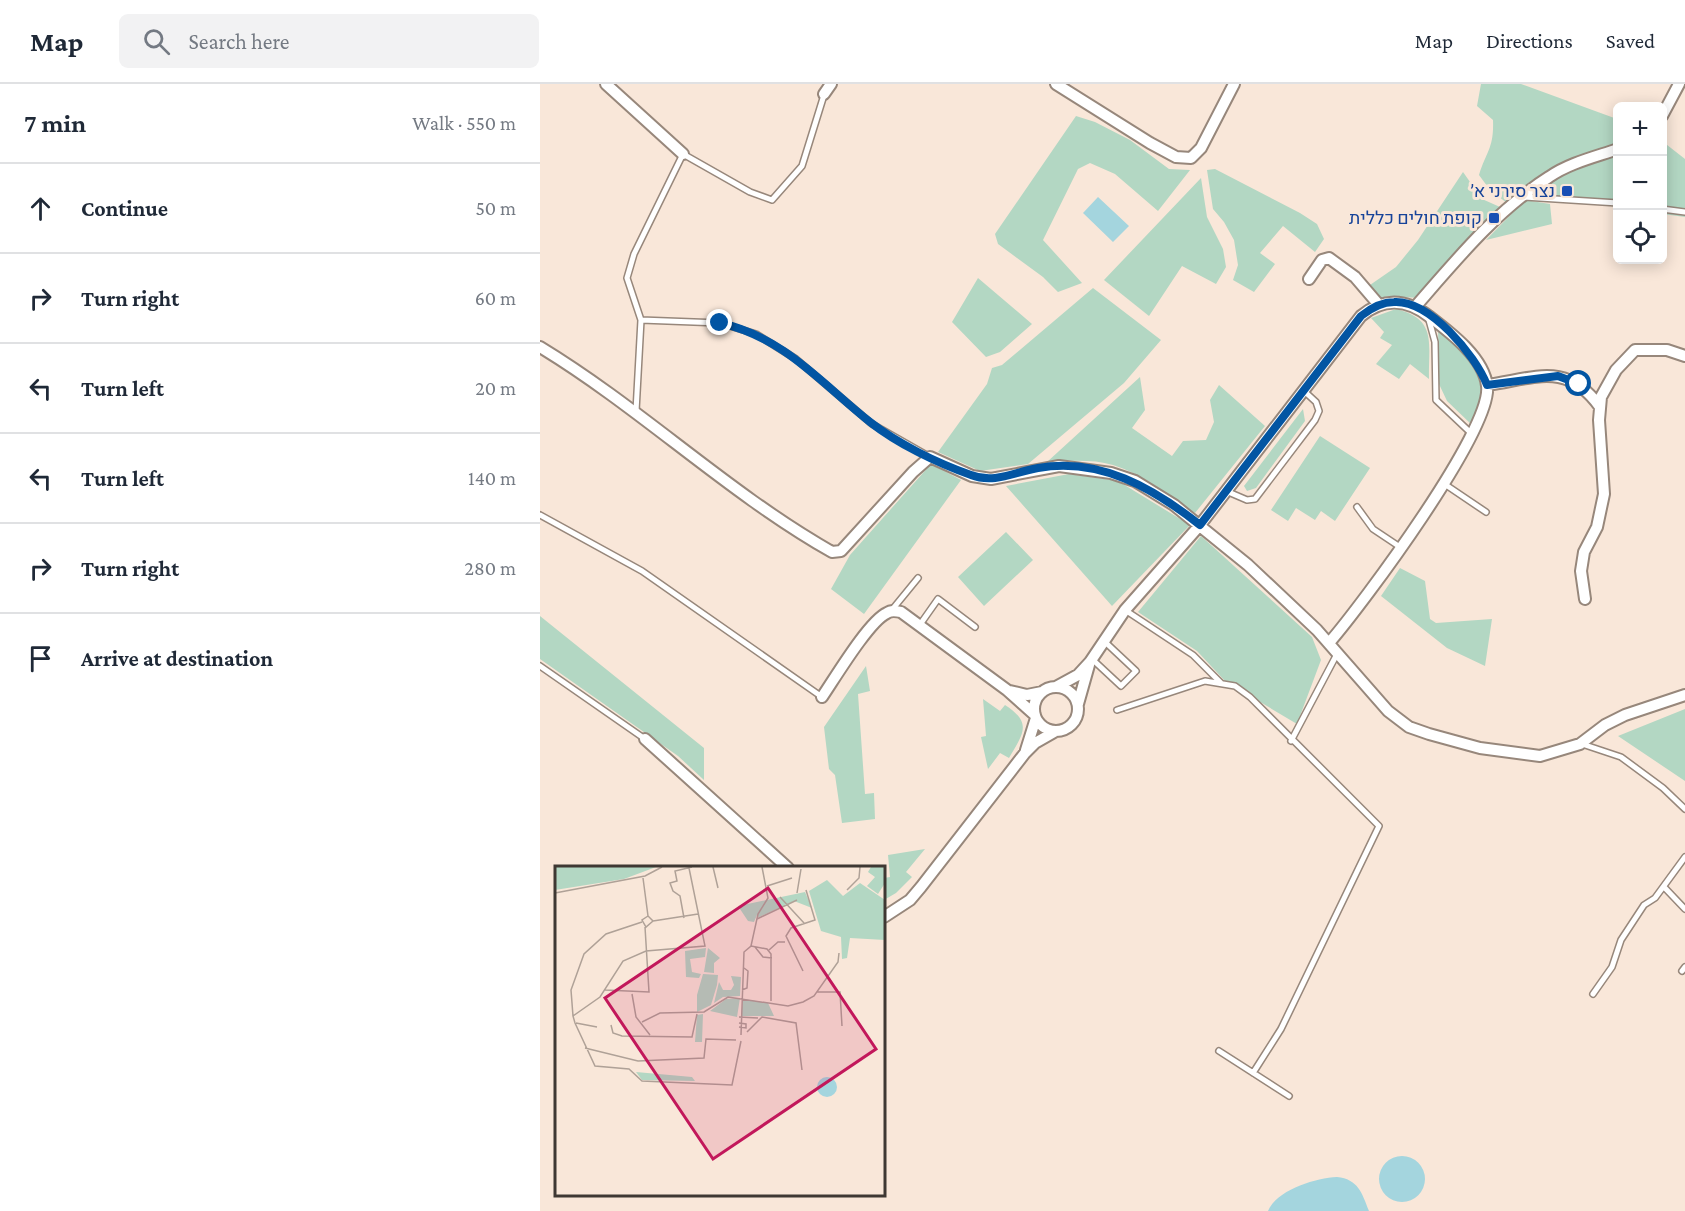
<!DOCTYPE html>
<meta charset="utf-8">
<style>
body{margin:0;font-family:"Crimson Pro",Heebo,serif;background:#f2f2f3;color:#1f2937}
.controls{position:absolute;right:18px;top:18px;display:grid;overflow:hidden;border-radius:9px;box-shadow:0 3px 15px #0003}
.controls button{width:54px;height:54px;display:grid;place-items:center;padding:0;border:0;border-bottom:2px solid #e0e1e3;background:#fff;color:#1f2937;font:30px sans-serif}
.stop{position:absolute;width:18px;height:18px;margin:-14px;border:4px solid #0255a3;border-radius:50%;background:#fff}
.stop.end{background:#0255a3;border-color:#fff;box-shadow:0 2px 6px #0008}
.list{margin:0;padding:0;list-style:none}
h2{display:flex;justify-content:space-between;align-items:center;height:78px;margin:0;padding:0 24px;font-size:26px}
h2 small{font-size:20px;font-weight:400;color:#747a83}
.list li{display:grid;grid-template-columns:39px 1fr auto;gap:18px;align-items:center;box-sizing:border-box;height:90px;padding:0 24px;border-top:2px solid #e0e1e3}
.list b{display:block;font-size:22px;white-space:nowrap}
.list em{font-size:20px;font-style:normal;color:#747a83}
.icon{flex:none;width:33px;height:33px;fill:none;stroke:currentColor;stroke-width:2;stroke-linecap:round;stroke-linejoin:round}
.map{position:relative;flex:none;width:1145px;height:1127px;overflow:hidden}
header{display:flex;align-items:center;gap:36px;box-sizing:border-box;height:84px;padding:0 30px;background:#fff;border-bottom:2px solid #e0e1e3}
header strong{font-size:28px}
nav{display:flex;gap:33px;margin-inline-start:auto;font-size:21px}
.search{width:420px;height:54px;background:#f2f2f3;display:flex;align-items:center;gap:15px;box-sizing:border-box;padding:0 21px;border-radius:9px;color:#747a83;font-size:22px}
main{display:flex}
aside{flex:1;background:#fff}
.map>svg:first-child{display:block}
.green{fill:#b3d7c3}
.water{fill:#a4d5de}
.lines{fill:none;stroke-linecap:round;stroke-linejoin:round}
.service-casing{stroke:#97877b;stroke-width:8}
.minor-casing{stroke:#97877b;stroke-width:14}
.service{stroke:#fff;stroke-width:5}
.minor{stroke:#fff;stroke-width:10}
.route{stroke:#0255a3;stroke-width:8}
.transit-dot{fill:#1a4fb4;stroke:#f9e7d9;stroke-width:2}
.labels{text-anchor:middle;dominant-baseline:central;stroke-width:6;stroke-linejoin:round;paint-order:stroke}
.transit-label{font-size:18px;fill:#164399;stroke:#f9e7d9;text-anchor:end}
.inset-road{fill:none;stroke:#afa197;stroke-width:1.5}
.view{fill:#c2185b;fill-opacity:0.15;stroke:#c2185b;stroke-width:3}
.inset-edge{fill:none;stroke:#3f3833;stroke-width:3}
</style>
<header>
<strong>Map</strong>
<div class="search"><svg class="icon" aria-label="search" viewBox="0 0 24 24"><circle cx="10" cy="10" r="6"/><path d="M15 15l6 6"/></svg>Search here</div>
<nav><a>Map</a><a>Directions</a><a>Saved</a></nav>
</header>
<main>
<aside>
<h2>7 min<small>Walk · 550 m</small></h2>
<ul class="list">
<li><svg class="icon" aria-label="ahead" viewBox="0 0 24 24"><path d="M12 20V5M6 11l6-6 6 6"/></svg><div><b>Continue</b></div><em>50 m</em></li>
<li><svg class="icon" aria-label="right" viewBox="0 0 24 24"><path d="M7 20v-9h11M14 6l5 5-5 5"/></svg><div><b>Turn right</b></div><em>60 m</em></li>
<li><svg class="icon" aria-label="left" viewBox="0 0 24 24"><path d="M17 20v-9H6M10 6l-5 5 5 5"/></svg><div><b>Turn left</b></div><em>20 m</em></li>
<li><svg class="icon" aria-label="left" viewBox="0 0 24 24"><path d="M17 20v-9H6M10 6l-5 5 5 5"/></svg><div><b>Turn left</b></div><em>140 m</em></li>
<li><svg class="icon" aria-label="right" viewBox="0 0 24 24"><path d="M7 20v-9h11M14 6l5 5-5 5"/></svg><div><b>Turn right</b></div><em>280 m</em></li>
<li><svg class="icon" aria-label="arrive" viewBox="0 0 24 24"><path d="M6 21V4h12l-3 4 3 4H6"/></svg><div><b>Arrive at destination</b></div></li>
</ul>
</aside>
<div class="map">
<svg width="1145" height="1127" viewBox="0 0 1145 1127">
<rect width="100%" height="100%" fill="#f9e7d9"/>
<!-- green -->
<path class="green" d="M941 0H981L1077 35V63L1020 82 1002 91 967 119 950 106 939 91C947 66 954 64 953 36L937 22Z
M536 32 555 38 590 56 629 85 650 86 618 127 575 90 550 79 538 85 503 156 542 199 518 208 503 193 458 160 455 150Z
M1122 57 1145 75V133L1123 130Z
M1077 65V123L996 110 1020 93Z
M675 85 760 129 777 140 784 155 775 168 743 142 720 169 735 180 714 208 693 196 698 181 694 156 684 138 673 125 667 86Z
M923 88 942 115 960 123 927 155 879 214 849 212 840 214 830 201 856 183 878 156Z
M661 94 667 133 683 165 686 183 676 200 642 182 609 232 564 196Z
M985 116 1010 120 1012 140 946 156Z
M438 194 492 240 460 268 446 273 412 238Z
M553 204 621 256 584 299 488 380 440 387 398 368 447 300 452 284 462 281Z
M856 225C898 235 888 260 889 295L870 280 859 295 836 280 852 261 840 254 844 248 831 234Z
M898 243C925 270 959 301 932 341L907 317 899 300Z
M600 293 605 326 592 344 632 372 643 357 666 356 674 338 670 316 679 301 725 342 655 429C629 412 603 390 573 381 552 375 529 377 507 378Z
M763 325 765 337 716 404 707 407 704 402Z
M780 352 830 384 795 437 781 427 775 436 756 424 748 437 731 426Z
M391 380 421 396 324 530 291 505 310 471Z
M529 390 578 397 650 441 572 522 466 402Z
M466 448 493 476 444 522 418 493Z
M661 452 772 553 781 576 757 640 685 597 657 567 598 528Z
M860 484 885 497 890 535 896 539 952 535 945 582 907 564 841 512Z
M0 532 164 664V696L138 672 0 575Z
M326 582 330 607 318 610 325 710 334 709 335 735 302 739 295 691 289 685 284 643Z
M443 615 460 627 465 621C493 639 483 650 469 674L460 669 448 685 441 653 446 652Z
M1145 625V697L1078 652Z
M385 765 366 788 372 793 356 809 344 816V794L350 793 348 771Z"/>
<!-- water -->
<path class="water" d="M558 113 589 142 573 158 543 129Z
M839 1095a23 23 0 1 1 46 0a23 23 0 1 1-46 0Z
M797 1093C818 1095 822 1109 829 1127H728C737 1106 775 1094 797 1093Z"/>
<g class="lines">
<!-- service casing -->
<g class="service-casing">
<path id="service" d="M984 113 1078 119
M1122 125 1145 128
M101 236 180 239 216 250 256 275 332 340 390 373
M889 236 895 258 896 316 933 351
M96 327 101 236 87 194 94 170 143 70 210 108 232 116 262 82 284 11
M903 399 946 428
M686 407 707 416 715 415 775 336 779 327 776 318 764 307
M817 423 833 445 860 463
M0 431 102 487 282 613
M585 526 653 571 681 599
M351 527 378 494
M379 542 398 515 435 543
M552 575 581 602 596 587 564 557
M0 582 105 655
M577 626 665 597 695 602 710 613 839 742 741 945 713 989
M751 657 797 570
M1042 660 1081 673 1123 704 1145 725
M1124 803 1145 825
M1142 887 1145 883
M1053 910 1072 883 1081 856 1104 821 1115 814 1145 773
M679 967 749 1012"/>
</g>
<!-- minor casing -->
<g class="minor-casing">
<path id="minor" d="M66 0 143 70
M516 0 610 59 636 73 651 74 661 64 694 0
M284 10 291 0
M1122 32 1139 0
M769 195 782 176 789 174 815 193 839 221
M876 222C916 176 957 126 1009 93 1029 79 1055 73 1078 65
M0 263C102 325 188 409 292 468L301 467 373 388 390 373 432 392 451 395 519 382 571 389 595 397 634 421 708 481 777 546 848 627 869 643 889 650 940 664 1000 672 1040 660 1065 641 1085 631 1145 611
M947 301C996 294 1027 277 1060 323
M1045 515 1041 487 1044 468 1057 443 1064 410 1059 336 1061 313 1076 286 1095 266H1127L1145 272
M494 625a22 22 0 1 1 44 0a22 22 0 1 1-44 0Z
M516 603 538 591 550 578 585 526 660 441 821 232C844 213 867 215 890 233 911 249 944 274 947 302 953 345 822 521 789 559
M470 607 487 611 502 608
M282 613C295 594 329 537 347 529 351 526 356 527 361 528L467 606 495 631
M538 620 549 581
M105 655 248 784
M486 666 496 634
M344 833 370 816 381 803 485 669 495 659 516 647"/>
</g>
<!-- service -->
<use href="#service" class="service"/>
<!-- minor -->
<use href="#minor" class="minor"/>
</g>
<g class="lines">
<!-- route -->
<path class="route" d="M180 239C244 253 282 300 330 338 358 360 397 379 431 391 454 400 475 388 498 384 560 373 613 404 660 441L821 232C831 224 841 218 854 218 890 216 935 271 947 301L1018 292 1039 300"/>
</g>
<!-- markers -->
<g class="transit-dot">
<rect x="1021" y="101" width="12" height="12" rx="3"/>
<rect x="948" y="128" width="12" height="12" rx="3"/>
</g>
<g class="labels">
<!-- transit labels -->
<g class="transit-label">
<text x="1015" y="107">נצר סירני א׳</text>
<text x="942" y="134">קופת חולים כללית</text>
</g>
</g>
<!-- overview -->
<g transform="translate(15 782)">
<rect width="330" height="330" fill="#f9e7d9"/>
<path d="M0 1H101L69 13 0 24ZM316 1H330V17L323 28 312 20 320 11 313 6ZM272 14 288 30 305 17 330 34V74L295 72 292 92 287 93 286 71 266 65 254 25ZM250 26 257 42 239 35 202 52V49L199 56 193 55 183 40ZM151 82 150 91 135 93 137 106 146 108 144 112 131 111 130 85ZM153 82 165 92 159 97V107L149 106ZM148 108 163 109 162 119 156 139 142 146V129ZM176 110 186 111 185 130 168 131 159 137 164 116 168 124H176L179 119ZM185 132 182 151 155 145 171 133ZM188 133 213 137 219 150H186ZM148 148 147 176H140L142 149ZM81 206 137 211 140 215 87 214Z" fill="#b3d7c3"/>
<path d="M262 221a10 10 0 1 1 20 0a10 10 0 1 1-20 0Z" fill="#a4d5de"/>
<path class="inset-road" d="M158 1 163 22M134 2 150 80 91 85 68 95 45 131 18 150 20 157 40 200 74 203 87 215 177 219 186 175M88 12 93 50 98 55 91 61 87 54 93 50M212 20 237 12M292 24 304 12 305 1M0 27 90 10 107 1M242 27 246 3M225 31 249 57M129 52 125 30 118 25 115 17 122 15 120 5 137 1M202 53 242 34M98 55 143 48M196 80 212 83 216 88V135M200 81 208 91 217 92M214 84 223 76H230M248 105 231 70 236 62 260 54 251 24M50 124 94 126 90 61M187 124 192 122 193 105 189 102M262 126H285L287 160M77 128 81 151 95 169M18 150 16 124 29 88 51 68 87 56M184 151 203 152M87 156 105 147 149 146 173 131 233 140 248 136 259 130 283 96 284 87M21 157 42 161M184 157 191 158V162L184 161M56 159 58 167 67 170 137 171 142 148M192 166 207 151 241 157 247 204M186 169 189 86 196 80 203 48 213 32 207 1M30 182 83 195 149 192 151 173 181 174"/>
<path class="view" d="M213 22 321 183 158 293 50 132Z"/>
<rect width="330" height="330" class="inset-edge"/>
</g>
</svg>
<div class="controls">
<button>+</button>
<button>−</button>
<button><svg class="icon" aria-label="locate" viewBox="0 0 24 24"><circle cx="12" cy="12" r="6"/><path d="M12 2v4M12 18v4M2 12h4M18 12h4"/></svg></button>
</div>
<div class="stop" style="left:1039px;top:300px"></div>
<div class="stop end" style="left:180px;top:239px"></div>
</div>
</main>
